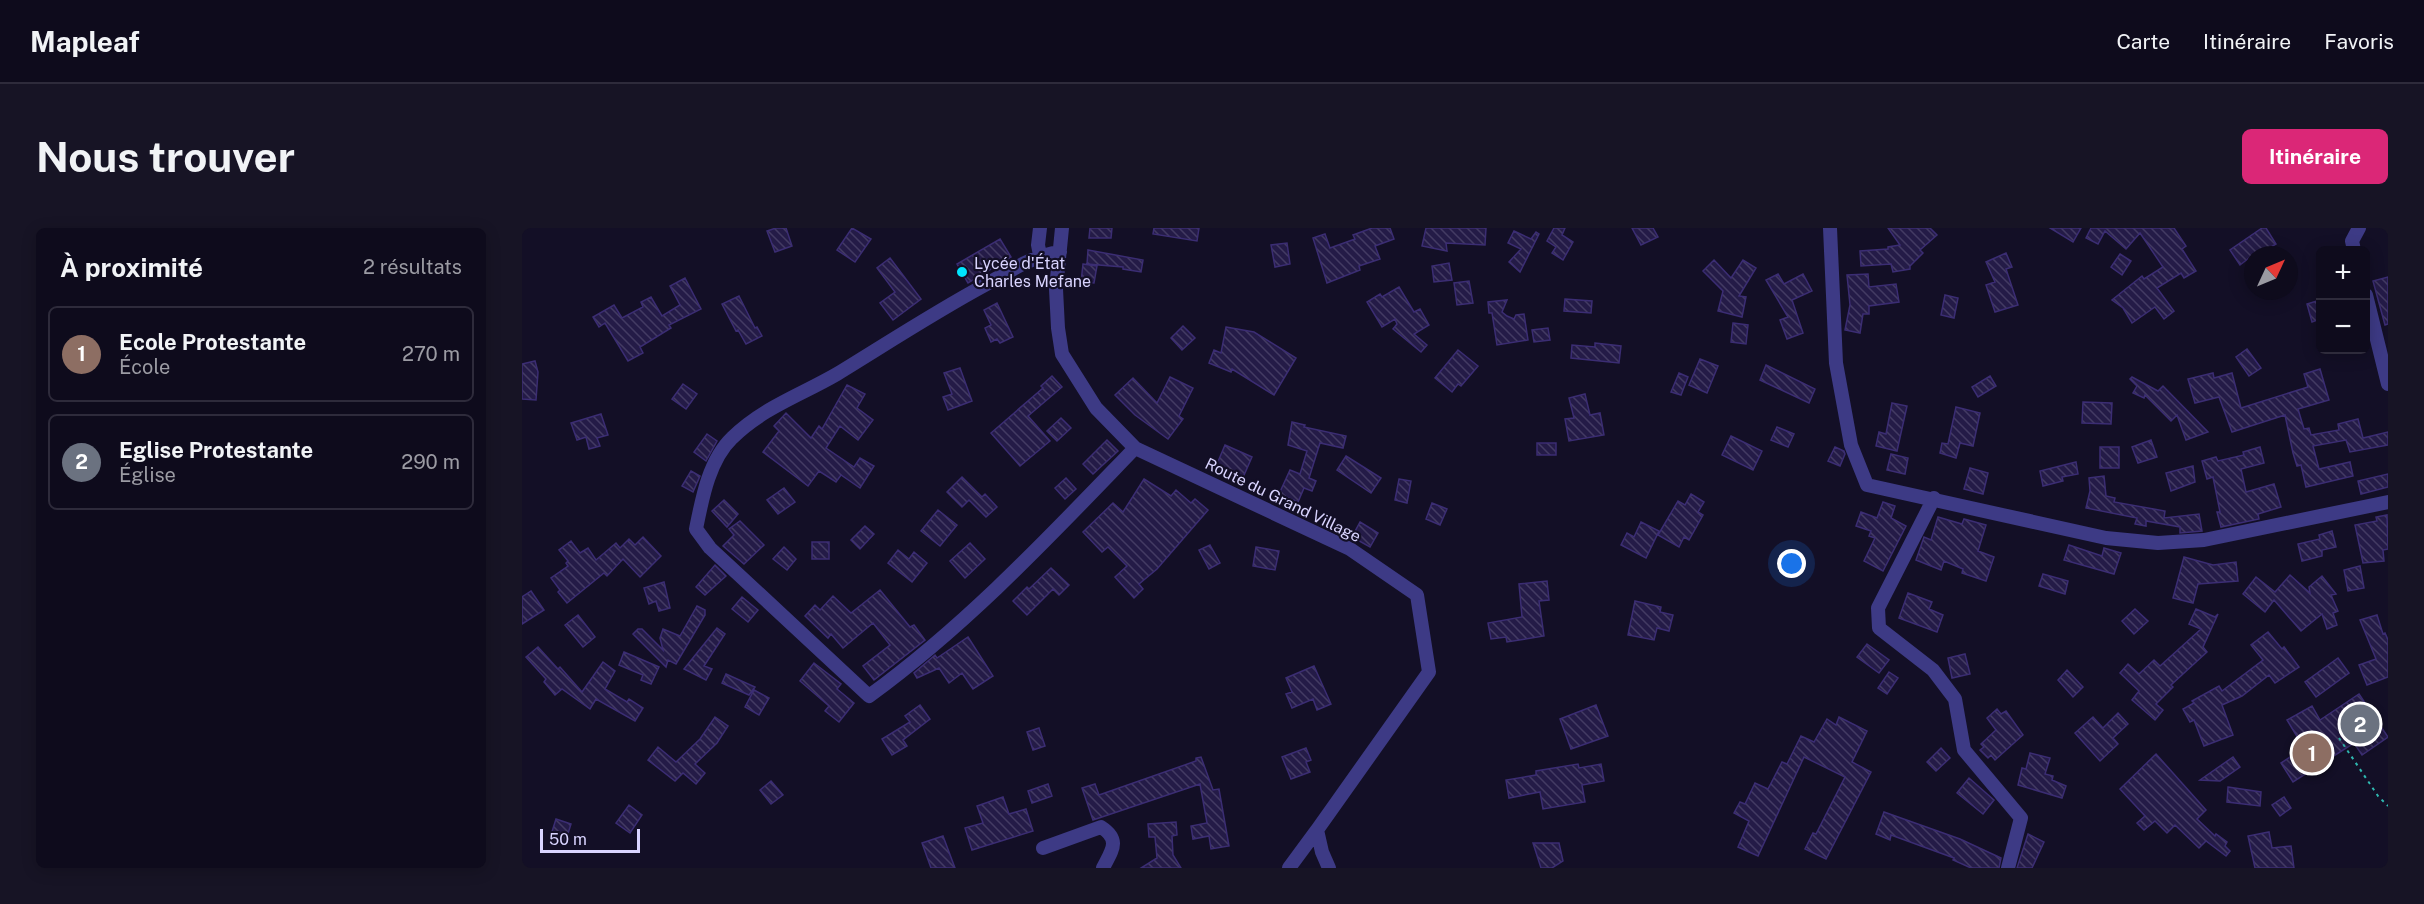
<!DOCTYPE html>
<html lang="fr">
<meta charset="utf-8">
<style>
body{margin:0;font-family:"Public Sans",sans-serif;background:#171425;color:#f1f3f6}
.controls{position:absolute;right:18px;top:18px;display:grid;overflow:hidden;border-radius:9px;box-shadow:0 3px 15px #0003}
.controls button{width:54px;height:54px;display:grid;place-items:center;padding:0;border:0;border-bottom:2px solid #2e2b3b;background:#0e0b1c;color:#f1f3f6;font:30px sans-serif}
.compass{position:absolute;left:1722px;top:18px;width:54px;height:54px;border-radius:50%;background:#0e0b1c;box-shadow:0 3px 15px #0003;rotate:46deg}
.scale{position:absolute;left:18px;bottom:15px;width:100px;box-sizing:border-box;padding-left:6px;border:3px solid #d9d4ff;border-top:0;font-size:16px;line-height:21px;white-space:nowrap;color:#d9d4ff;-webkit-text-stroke:4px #130f26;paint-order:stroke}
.you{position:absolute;left:1270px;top:336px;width:21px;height:21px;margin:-15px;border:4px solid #fff;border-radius:50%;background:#1a73e8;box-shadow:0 0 0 9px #1a73e833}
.badge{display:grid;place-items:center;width:39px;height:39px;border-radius:50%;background:#db2777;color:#fff;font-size:20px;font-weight:700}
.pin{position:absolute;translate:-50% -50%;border:3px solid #fff;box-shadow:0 2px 6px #0006}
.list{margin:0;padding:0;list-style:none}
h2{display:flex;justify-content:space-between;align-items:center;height:78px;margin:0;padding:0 24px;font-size:26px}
h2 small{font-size:20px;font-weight:400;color:#9b9ba3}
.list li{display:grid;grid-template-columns:39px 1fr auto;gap:18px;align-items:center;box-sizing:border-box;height:96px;margin:0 12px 12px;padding:0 12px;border:2px solid #2e2b3b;border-radius:9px}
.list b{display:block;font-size:22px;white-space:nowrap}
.list p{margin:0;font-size:20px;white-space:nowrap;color:#9b9ba3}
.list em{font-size:20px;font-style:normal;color:#9b9ba3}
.map{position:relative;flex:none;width:1866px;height:640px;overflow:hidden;border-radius:9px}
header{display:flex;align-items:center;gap:36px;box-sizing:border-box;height:84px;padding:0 30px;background:#0e0b1c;border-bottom:2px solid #2e2b3b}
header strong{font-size:28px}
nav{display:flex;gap:33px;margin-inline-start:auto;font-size:21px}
.intro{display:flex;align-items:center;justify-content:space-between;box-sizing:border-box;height:144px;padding:0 36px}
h1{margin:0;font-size:42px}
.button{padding:15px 27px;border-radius:9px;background:#db2777;color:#fff;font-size:21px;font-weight:700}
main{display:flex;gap:36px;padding:0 36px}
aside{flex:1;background:#0e0b1c;border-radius:9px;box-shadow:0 3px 15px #0003}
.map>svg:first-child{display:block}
.building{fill:url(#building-back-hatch);stroke:#3b2d73;stroke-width:1.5}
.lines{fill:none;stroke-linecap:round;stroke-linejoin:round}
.path{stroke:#2fb8b0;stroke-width:2;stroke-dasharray:3 4.5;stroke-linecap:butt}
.minor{stroke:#3d3a85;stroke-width:14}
.poi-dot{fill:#00e5ff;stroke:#130f26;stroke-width:2}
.labels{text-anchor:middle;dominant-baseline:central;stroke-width:4.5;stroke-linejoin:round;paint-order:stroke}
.poi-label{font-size:16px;fill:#d9d4ff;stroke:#130f26;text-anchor:start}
.street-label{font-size:16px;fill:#d9d4ff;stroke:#130f26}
</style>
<header>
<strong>Mapleaf</strong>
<nav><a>Carte</a><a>Itinéraire</a><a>Favoris</a></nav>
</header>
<div class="intro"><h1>Nous trouver</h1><a class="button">Itinéraire</a></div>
<main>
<aside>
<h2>À proximité<small>2 résultats</small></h2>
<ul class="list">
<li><span class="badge" style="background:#8d6e63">1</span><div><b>Ecole Protestante</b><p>École</p></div><em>270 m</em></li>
<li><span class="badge" style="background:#6b7280">2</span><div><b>Eglise Protestante</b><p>Église</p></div><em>290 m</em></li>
</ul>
</aside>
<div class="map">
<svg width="1866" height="640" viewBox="0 0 1866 640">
<defs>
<pattern id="building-back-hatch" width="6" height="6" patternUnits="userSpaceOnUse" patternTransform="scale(1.5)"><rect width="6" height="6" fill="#241b47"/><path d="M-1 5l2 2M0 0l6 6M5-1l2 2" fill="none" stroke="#433b63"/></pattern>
</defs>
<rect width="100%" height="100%" fill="#130f26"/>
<!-- building -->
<path class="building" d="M254 0H264L270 18 253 24 245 3Z
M330 0 349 11 333 34 315 22Z
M568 0H590L589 10H567Z
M632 0H677L675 13 631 6Z
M850 0H868L872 11 853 18 858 31 837 38 838 42 805 55 791 10 803 6 808 20 833 11 831 7Z
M904 0H964L963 17 924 15 925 23 900 18Z
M1032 0H1043L1040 7 1051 14 1041 32 1030 25 1034 19 1025 13Z
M1110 0H1131L1136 9 1119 17Z
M1366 0H1408L1415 7 1398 22 1401 25 1388 38V41L1371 44 1369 36 1339 38 1338 23 1366 21V19L1378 17Z
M1528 0H1559L1551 14Z
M1569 0H1652L1664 18 1660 21 1674 43 1662 50 1659 45 1635 60 1652 83 1642 91 1633 79 1610 95 1601 80 1590 72 1620 48 1622 51 1641 39 1618 5 1604 21 1583 3 1576 16 1564 10Z
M1740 0H1744L1754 16 1736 27H1731L1718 37 1708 22Z
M992 3 1009 11 1014 4 1017 6 998 44 987 34 999 21 986 15Z
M478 11 489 29 446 55 435 36Z
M765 15 768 36 753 39 749 17Z
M566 22 621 32 619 44 601 41V39L565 36Z
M1484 25 1490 39 1484 41 1496 77 1473 84 1464 57 1473 54 1464 34Z
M1598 26 1609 33 1600 47 1589 39Z
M368 30 399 71 371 92 358 75 373 64 355 40Z
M1192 32 1209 50 1221 32 1234 40 1217 68 1224 69 1220 89 1196 83 1201 63 1181 43Z
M927 35 930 52 912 54 910 38Z
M561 36 575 38 572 55 559 54Z
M1256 46 1262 56 1281 46 1290 63 1270 72 1281 105 1265 111 1258 92 1266 89 1244 52Z
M1346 46 1347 59 1374 56 1377 74 1347 78V86H1341L1338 105 1323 102 1328 77 1325 47Z
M1866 49V96L1863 97 1851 53Z
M163 50 179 81 147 97 149 100 118 119 121 125 106 133 83 95 77 99 71 89 92 77 100 90 121 79 119 74 129 69 140 88 158 77 148 58Z
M947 53 951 75 935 77 932 55Z
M877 59 892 84 898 81 907 97 892 106 905 117 899 124 871 101 875 96 873 91 860 99 845 74 858 66 860 69Z
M1423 67 1436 70 1432 90 1419 87Z
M217 68 233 100 235 99 240 108 224 116 216 102 214 103 200 76Z
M1043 71 1070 73 1069 85 1042 83Z
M985 72 980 84 985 88 992 91 994 87 1002 86 1006 112 975 117 970 85H967L966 74Z
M1798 72V91L1790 94 1785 76Z
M475 75 491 109 478 115 475 111 469 114 463 100 469 97 462 82Z
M1211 95 1226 97 1224 116 1209 114Z
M661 98 673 110 660 122 649 110Z
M704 99 732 104 774 130 752 167 710 141 709 144 687 135 692 122 699 125Z
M1026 100 1028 112 1012 114 1010 102Z
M1073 115 1099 118 1097 135 1049 130 1050 117 1073 119Z
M1725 121 1739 140 1727 148 1714 129Z
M936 122 956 138 939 158 936 156 930 164 913 150Z
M1178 131 1196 138 1185 165 1167 157Z
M13 133 16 144 14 172 0 171V136Z
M1244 137 1293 161 1287 175 1238 152Z
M438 140 450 173 426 182 421 169 430 166 422 145Z
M1798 141 1807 172 1776 181 1782 201 1787 200 1789 207 1817 202 1816 196 1836 191 1841 210 1866 204V217L1828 224 1824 212 1791 218 1797 241 1828 234 1831 248 1784 259 1779 237 1775 238 1771 225 1763 187 1710 204 1697 169 1673 175 1666 151 1691 145 1692 150 1710 145 1719 180 1786 159 1782 146Z
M1157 145 1166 149 1159 167 1149 164Z
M530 148 540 159 506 188 528 213 498 238 469 205 521 160 519 158Z
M1468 148 1474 158 1456 169 1450 159Z
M648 149 671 160 657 188 661 191 646 211 613 187 593 167 611 150 635 175Z
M1610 149 1636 163 1641 158 1686 204 1664 212 1655 187 1649 193 1623 167 1622 170 1611 165 1615 158 1608 151Z
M161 156 175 166 164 181 150 171Z
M325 157 343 166 335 180 351 192 336 212 318 198 304 220 332 239 338 230 352 238 338 260 319 247 314 254 297 243 286 258 241 224 257 203 252 198 264 185 289 210 297 198 300 201Z
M1063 166 1068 187 1078 185 1082 207 1047 213 1043 191 1052 190 1047 170Z
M1561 174 1590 175 1589 196 1560 195Z
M1370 175 1385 178 1375 223 1354 218 1357 204 1364 206Z
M1434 179 1458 185 1451 218 1438 215 1434 230 1418 225 1420 215 1426 216Z
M79 186 86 207 75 210 78 218 67 221 64 209 55 212 49 195Z
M539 190 549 200 535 213 525 203Z
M770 194 783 197 782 199 824 208 821 220 798 215 787 250 794 253 790 263 782 260 776 274 757 266 768 242 778 246 785 223 766 217Z
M1255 199 1272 206 1266 219 1249 212Z
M185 206 195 213 184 233 172 224Z
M1209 208 1240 223 1231 242 1200 227Z
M585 212 596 223 571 246 561 236Z
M1629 212 1635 229 1616 235 1610 219Z
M1015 215H1034V227H1015Z
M703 217 730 229 719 254 692 243Z
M1313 219 1322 223 1323 226 1318 238 1306 233Z
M1578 219H1597V240H1578Z
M1738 219 1742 235 1719 241 1724 264 1752 256 1759 279 1736 286 1737 291 1699 299 1695 284H1698L1691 249 1685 251 1680 233 1694 229 1696 233 1722 227 1721 224Z
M1369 226 1386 230 1383 246 1365 242Z
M824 228 859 250 849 265 815 242Z
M1554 234 1556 246 1540 249 1541 253 1521 258 1518 243Z
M1671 238 1673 254 1649 263 1644 245Z
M1448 240 1466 245 1461 266 1442 261Z
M169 243 178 248 171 264 160 258Z
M1866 246V259L1839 266 1836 253Z
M1582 248 1584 268 1593 270 1592 274 1643 283 1642 290 1677 286 1680 303 1658 305V299L1624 293V298L1613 296 1615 290 1564 280 1568 263 1567 250Z
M440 249 460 269 463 266 475 279 464 289 447 272 440 279 425 264Z
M544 250 554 261 543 271 533 260Z
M622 251 649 268 654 262 669 275 673 271 686 282 635 341 617 356 621 361 612 370 593 349 605 338 586 319 580 324 561 304 591 275 601 284Z
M877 251 889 253 885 275 873 272Z
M262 260 273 274 256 286 245 272Z
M1169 266 1182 274 1176 284 1181 287 1167 312 1162 309 1157 319 1136 307 1156 273 1163 277Z
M202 272 216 286 205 299 190 283Z
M1361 274 1373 278 1369 290 1384 298 1361 343 1342 333 1353 310 1347 308 1349 303 1334 298 1339 284 1355 290Z
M910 275 925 281 918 297 904 291Z
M416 282 435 297 418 318 399 303Z
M1865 287 1866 321 1861 322 1862 333 1841 335 1833 297 1855 293 1854 289Z
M1416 289 1440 296 1442 291 1464 297 1456 323 1472 329 1464 353 1440 345 1441 341 1422 333 1419 342 1394 332 1402 309 1409 312Z
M218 293 242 317 222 336 201 318 212 307 207 301Z
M838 294 856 305 848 319 830 309Z
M1119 294 1137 303 1124 330 1099 317 1105 305 1112 309Z
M343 298 352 306 338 321 329 312Z
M1810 303 1814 319 1800 322V328L1780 333 1776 316 1798 311 1797 307Z
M121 309 139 328 118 349 101 331 85 348 82 345 45 375 36 364 38 362 29 350 46 338 44 335 46 333 37 322 49 313 58 325 66 320 74 332 94 315 98 320 107 311 113 317Z
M290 314H307V331H290Z
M448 315 463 331 443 350 428 333Z
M688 317 698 335 687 341 677 322Z
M1547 317 1580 328 1582 320 1599 325 1592 346 1542 332Z
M262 319 274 331 265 342 251 331Z
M734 319 757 323 753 342 731 338Z
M376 322 387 331 392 324 405 335 390 354 366 335Z
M1662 329 1691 337 1714 334 1716 353 1676 356 1671 375 1651 370Z
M193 337 204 348 183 367 174 359Z
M1838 338 1842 360 1826 363 1822 342Z
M529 340 547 357 537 367 531 361 505 387 491 373 505 359 507 361Z
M1521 346 1546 353 1543 366 1517 358Z
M1768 347 1788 365 1787 359 1800 348 1814 366 1809 367 1816 383 1811 385 1815 397 1805 401 1800 386 1779 403 1752 372 1743 384 1721 366 1734 349 1753 364Z
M1025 353 1027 372 1017 373 1022 408 985 414 984 409 969 411 966 395 1000 389 997 356Z
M142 354 148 380 137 383 134 373 127 376 122 360Z
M358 362 388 399 392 397 403 412 352 452 341 438 368 417 351 395 321 420 309 406 306 410 283 388 293 377 298 382 311 368 329 385Z
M9 363 22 382 0 396V369Z
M1386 365 1410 374 1407 381 1421 387 1415 404 1377 390Z
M220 369 236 382 226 394 210 381Z
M1113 373 1139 379 1138 384 1151 387 1147 403 1135 400 1132 412 1106 407Z
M175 378 183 382V387L154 436 146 432 144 439 111 406 116 401H120L141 422 138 410 141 401 158 408Z
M1613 381 1626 393 1612 406 1600 393Z
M1674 381 1693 389 1696 386 1681 419 1685 424 1649 457 1651 459 1634 476 1641 482 1633 492 1610 472 1617 463 1598 445 1606 436 1617 446 1632 432 1638 438 1679 401 1667 396Z
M56 387 73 409 61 419 43 397Z
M1855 387 1861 406 1863 405 1866 412V449L1845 457 1837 437 1854 431 1838 392Z
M195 400 203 406 182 438 190 441 184 452 162 441Z
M1746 404 1760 421 1762 419 1777 439 1753 455 1747 447 1720 468 1700 477 1711 507 1682 518 1672 492 1668 494 1661 481 1672 475 1670 473 1697 458 1700 463 1741 432 1729 417Z
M446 409 471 448 451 461 440 445 427 455 417 440 395 450 392 445 413 427 415 430Z
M1345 416 1367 432 1357 445 1335 429Z
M16 419 36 441 38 439 60 464 81 434 93 443 83 461 105 474 107 471 121 480 113 493 74 471 68 481 40 461 33 467 22 454 24 451 4 429Z
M102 424 137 439 129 456 119 452 121 447 97 437Z
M1443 426 1448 446 1430 450 1426 430Z
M1816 430 1827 445 1794 469 1783 454Z
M292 435 319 456 315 461 332 475 317 494 303 483 307 478 278 453Z
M792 438 809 476 795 482 791 471 770 480 764 466 770 464 764 450Z
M1545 442 1561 459 1551 469 1536 452Z
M1367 444 1376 450 1365 466 1356 460Z
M204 446 233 459 227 467 200 455Z
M232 462 247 470 237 487 223 479Z
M1837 466 1866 509 1840 527 1832 515 1771 554 1759 535 1782 520 1765 492 1790 478 1798 492Z
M398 477 408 491 381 512 385 518 370 527 360 511 388 494 383 488Z
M1074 477 1086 508 1049 521 1038 491Z
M1475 481 1479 486 1484 483 1501 507 1473 532 1469 527 1466 530 1458 522 1462 519 1459 516 1474 502 1465 490Z
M1596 485 1606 496 1591 510 1596 516 1578 533 1553 505 1571 489 1581 500Z
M193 489 206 498 195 515 173 536 183 545 174 556 161 545 153 553 126 532 136 519 154 534 178 511Z
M1317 489 1345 503 1330 534 1349 544 1304 631 1283 621 1291 605 1294 606 1323 549 1282 529 1236 628 1216 619 1227 593 1212 585 1218 574 1223 576 1233 555 1246 561 1260 534 1265 536 1279 508 1292 514 1305 491 1314 497Z
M517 500 523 518 511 522 505 504Z
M784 520 789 532 784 534 788 544 769 551 760 529Z
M1419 520 1428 530 1414 543 1405 534Z
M1508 525 1528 530 1523 546 1531 548 1530 552 1544 558 1540 570 1496 557 1500 540 1504 541Z
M1634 526 1684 582 1675 591 1693 608 1694 606 1705 614 1703 618 1708 623 1704 628 1684 613 1677 620 1653 597 1645 605 1633 593 1622 602 1615 595 1623 588 1598 561Z
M679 529 691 562 697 561 707 618 689 621 687 608 671 611 669 598 685 595 678 556 571 592 560 560 573 556 577 567 674 533V530Z
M1711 529 1718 539 1698 553 1678 552Z
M1056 536 1057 540 1079 536 1082 553 1060 557 1063 574 1021 581 1018 564 987 570 984 552 1014 547V543Z
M1447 550 1472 572 1461 586 1435 565Z
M249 553 261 567 249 576 238 562Z
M526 556 530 568 510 575 506 563Z
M1706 559 1739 564 1738 578 1705 574Z
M481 569 487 586 504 581 511 603 450 622 443 600 461 595 455 578Z
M1762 569 1769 580 1758 588 1750 577Z
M107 577 120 587 108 605 94 595Z
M1362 584 1438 611 1479 630 1477 640H1449L1431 632 1432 630 1369 607 1368 612 1354 606Z
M34 591 49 596 43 615 28 610Z
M654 594 655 607 650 608 651 627 659 640H619L635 630 633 609H627L626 596Z
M1747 604 1750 620 1769 618 1772 640H1733L1726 608Z
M1506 606 1522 614 1510 640H1495Z
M421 608 433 640H409L400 615Z
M1011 615H1037L1041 633 1030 640H1019Z"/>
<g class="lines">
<!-- path -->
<path class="path" d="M1817 510 1856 568 1866 578"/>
<!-- minor -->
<path class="minor" d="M540 0 534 61 536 100 540 126 574 180 613 220 828 321 895 367 907 444 795 602 800 624 807 640
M1308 0 1314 135 1329 217 1345 257 1584 310 1636 315 1682 312 1866 274
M1832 22 1830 13 1837 0
M538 24C510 28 488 43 463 57 413 84 364 116 315 146 279 167 240 180 210 210 187 232 180 271 174 301L188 320 347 468C446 396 529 307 613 220
M518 27 516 17 518 0
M1844 67 1866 156
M1412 270 1356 380 1357 400 1411 442 1433 471 1442 522 1499 590 1486 640
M521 620 579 599C599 612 590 622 581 640
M767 640 795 602"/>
</g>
<!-- markers -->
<circle class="poi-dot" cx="440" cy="44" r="6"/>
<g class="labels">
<!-- poi labels -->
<g class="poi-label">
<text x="452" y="35">Lycée d'État<tspan x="452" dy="18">Charles Mefane</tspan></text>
</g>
<!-- street labels -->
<g class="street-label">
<text transform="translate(761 272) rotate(26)">Route du Grand Village</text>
</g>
</g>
</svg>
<div class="controls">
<button>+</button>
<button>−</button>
</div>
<svg class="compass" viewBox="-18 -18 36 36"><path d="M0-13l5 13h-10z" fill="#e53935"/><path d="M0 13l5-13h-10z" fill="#9b9ba3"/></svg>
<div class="scale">50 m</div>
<div class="you"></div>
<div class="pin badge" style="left:1790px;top:525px;background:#8d6e63">1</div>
<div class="pin badge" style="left:1838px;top:496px;background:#6b7280">2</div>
</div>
</main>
